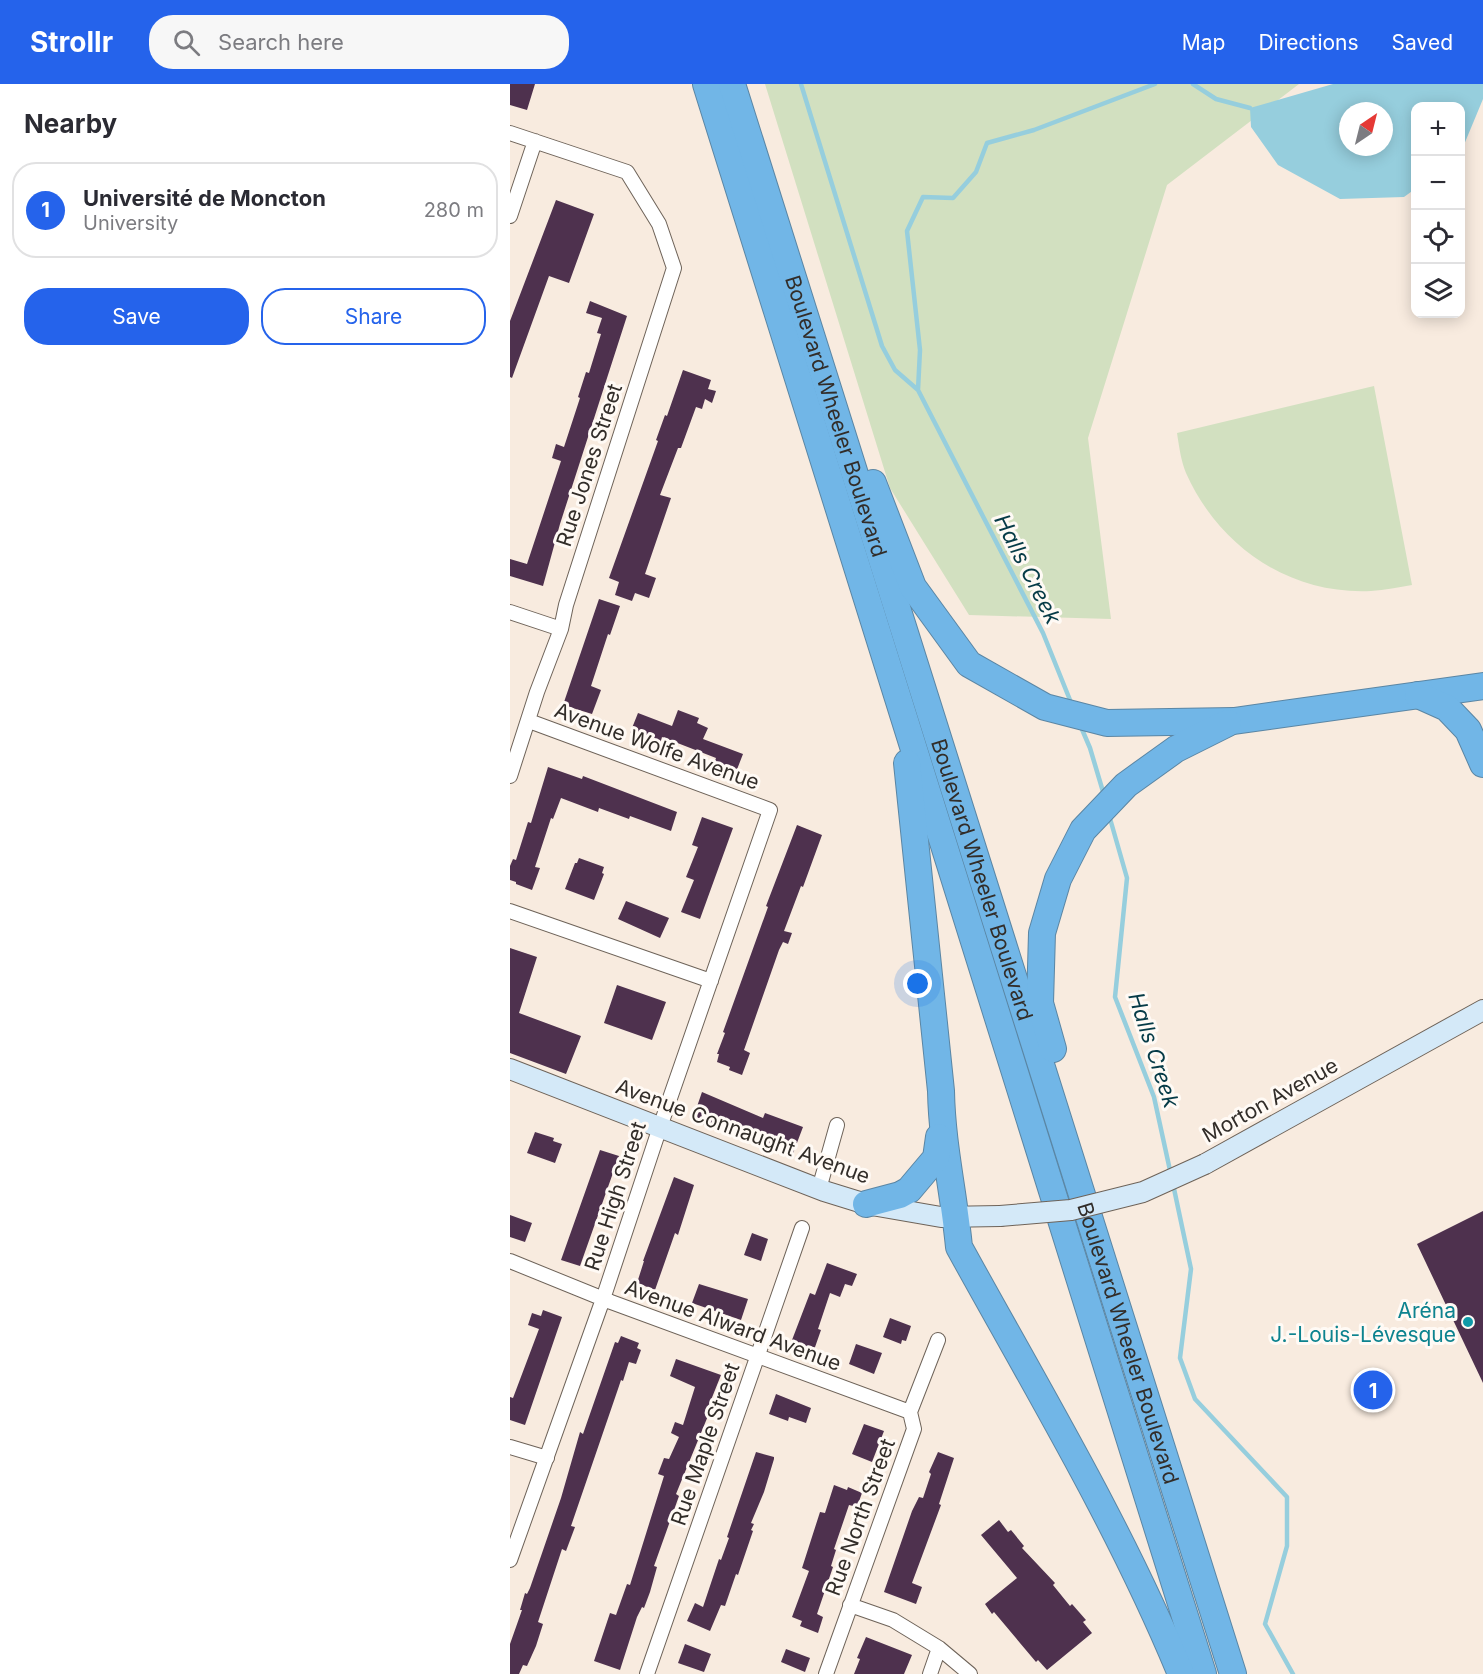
<!DOCTYPE html>
<meta charset="utf-8">
<style>
body{margin:0;font-family:Inter,sans-serif;background:#f7f7f7;color:#2b2b33}
.controls{position:absolute;right:18px;top:18px;display:grid;overflow:hidden;border-radius:12px;box-shadow:0 3px 15px #0003}
.controls button{width:54px;height:54px;display:grid;place-items:center;padding:0;border:0;border-bottom:2px solid #e1e1e2;background:#fff;color:#2b2b33;font:30px sans-serif}
.compass{position:absolute;left:829px;top:18px;width:54px;height:54px;border-radius:50%;background:#fff;box-shadow:0 3px 15px #0003;rotate:35deg}
.you{position:absolute;left:408px;top:900px;width:21px;height:21px;margin:-15px;border:4px solid #fff;border-radius:50%;background:#1a73e8;box-shadow:0 0 0 9px #1a73e833}
.badge{display:grid;place-items:center;width:39px;height:39px;border-radius:50%;background:#2563eb;color:#fff;font-size:20px;font-weight:700}
.pin{position:absolute;translate:-50% -50%;border:3px solid #fff;box-shadow:0 2px 6px #0006}
.list{margin:0;padding:0;list-style:none}
h2{display:flex;justify-content:space-between;align-items:center;height:78px;margin:0;padding:0 24px;font-size:26px}
h2 small{font-size:20px;font-weight:400;color:#7c7c81}
.list li{display:grid;grid-template-columns:39px 1fr auto;gap:18px;align-items:center;box-sizing:border-box;height:96px;margin:0 12px 12px;padding:0 12px;border:2px solid #e1e1e2;border-radius:24px}
.list b{display:block;font-size:22px;white-space:nowrap}
.list p{margin:0;font-size:20px;white-space:nowrap;color:#7c7c81}
.list em{font-size:20px;font-style:normal;color:#7c7c81}
.actions{display:flex;gap:12px;padding:18px 24px}
.actions a{flex:1;padding:14px 0;border:2px solid #2563eb;border-radius:24px;text-align:center;font-size:21px;color:#2563eb}
.actions .main{background:#2563eb;color:#fff}
.icon{flex:none;width:33px;height:33px;fill:none;stroke:currentColor;stroke-width:2;stroke-linecap:round;stroke-linejoin:round}
.map{position:relative;flex:none;width:973px;height:1590px;overflow:hidden}
header{display:flex;align-items:center;gap:36px;box-sizing:border-box;height:84px;padding:0 30px;background:#2563eb;color:#fff}
header strong{font-size:28px}
nav{display:flex;gap:33px;margin-inline-start:auto;font-size:21px}
.search{width:420px;height:54px;background:#f7f7f7;display:flex;align-items:center;gap:15px;box-sizing:border-box;padding:0 21px;border-radius:24px;color:#7c7c81;font-size:22px}
main{display:flex}
aside{flex:1;background:#fff}
.map>svg:first-child{display:block}
.green{fill:#d2e0c0}
.water{fill:#96cedd;fill-rule:evenodd}
.lines{fill:none;stroke-linecap:round;stroke-linejoin:round}
.stream{stroke:#96cedd;stroke-width:4.5}
.building{fill:#4e314e}
.street-casing{stroke:#6e6359;stroke-width:16}
.secondary-casing{stroke:#6e6359;stroke-width:22}
.highway-casing{stroke:#5b86a4;stroke-width:28}
.street{stroke:#fff;stroke-width:14}
.secondary{stroke:#d4e9f8;stroke-width:20}
.highway{stroke:#71b6e7;stroke-width:26}
.secondary-bridge-casing{stroke:#6e6359;stroke-width:22;stroke-linecap:butt}
.secondary-bridge{stroke:#d4e9f8;stroke-width:20}
.culture-dot{fill:#0f9aa8;stroke:#fffaf5;stroke-width:2}
.labels{text-anchor:middle;dominant-baseline:central;stroke-width:6;stroke-linejoin:round;paint-order:stroke}
.street-label{font-size:21px;fill:#322d29;stroke:#fffaf5}
.culture-label{font-size:21px;fill:#0d838f;stroke:#fffaf5;text-anchor:end}
.water-label{font-size:22px;font-style:italic;fill:#063b47;stroke:#fffaf5}
</style>
<header>
<strong>Strollr</strong>
<div class="search"><svg class="icon" aria-label="search" viewBox="0 0 24 24"><circle cx="10" cy="10" r="6"/><path d="M15 15l6 6"/></svg>Search here</div>
<nav><a>Map</a><a>Directions</a><a>Saved</a></nav>
</header>
<main>
<aside>
<h2>Nearby<small></small></h2>
<ul class="list">
<li><span class="badge">1</span><div><b>Université de Moncton</b><p>University</p></div><em>280 m</em></li>
</ul>
<div class="actions"><a class="main">Save</a><a>Share</a></div>
</aside>
<div class="map">
<svg width="973" height="1590" viewBox="0 0 973 1590">
<rect width="100%" height="100%" fill="#f8ebdf"/>
<!-- green -->
<path class="green" d="M255 0H789L657 101 578 354 601 535 459 531 380 404Z
M864 302 902 501C889 503 875 506 861 507 780 511 709 463 676 389 671 377 669 362 667 349Z"/>
<!-- water -->
<path class="water" d="M823 0H973V15L951 68 950 22H906L905 105 894 113 830 115 768 81 741 43 740 24ZM838 27H874V63H838Z"/>
<g class="lines">
<!-- stream -->
<path class="stream" d="M291 0 372 262 385 286 408 306 533 549 562 621
M683 0 706 15 740 24
M408 306 410 266 397 147 413 113 443 114 466 88 477 59 524 46 645 0
M571 643 580 664 594 711
M599 731 617 794 605 913 644 1013 661 1091
M663 1100 681 1185 670 1274 685 1315 777 1413V1462L755 1540 783 1590"/>
</g>
<!-- building -->
<path class="building" d="M0 0H25L17 26 0 21Z
M46 116 84 130 59 199 39 192 2 294 0 293V237Z
M80 217 117 232 50 440 33 502 0 492V475L17 480 51 377 42 374 46 360 54 363 70 314 68 313 76 288 79 289 91 250 87 249 92 234 76 229Z
M173 286 201 296 198 305 206 307 202 319 195 315 192 325 186 323 171 364H168L150 411 161 414 135 490 146 494 139 514 125 509 122 517 105 511 109 498 99 494 148 357 146 356 155 331 157 332Z
M89 515 110 522 100 551 98 550 81 602 91 606 82 630 53 621Z
M168 626 189 634 187 639 198 644 193 655 233 670 226 688 204 680 206 674 152 653 150 660 120 649 128 629 162 642Z
M38 683 72 695 73 692 167 728 161 747 120 732 119 735 89 724 88 728 51 714 43 735 41 734 25 783 30 784 22 806 6 800V798L0 796V782L3 775 6 776 18 738 21 739Z
M192 733 223 744 190 835 171 828 184 796 176 793 188 763 182 761Z
M287 741 312 751 293 803 291 802 274 847 282 849 278 860 273 858 269 866 234 966 240 969 232 991 219 986 220 983 207 978 209 970H207L215 949 213 948 258 823 256 822Z
M69 774 94 783 92 789 94 790 84 816 55 805 65 779H67Z
M116 817 159 834 150 854 108 835Z
M0 864 27 873 9 929 71 952 56 990 0 969Z
M107 901 156 918 142 956 94 939Z
M192 1008 253 1034 255 1029 293 1043 282 1072 182 1037Z
M25 1048 44 1054 43 1057 52 1060 45 1079 17 1069Z
M90 1066 109 1072 70 1182 51 1176Z
M164 1093 184 1101 168 1151 165 1149 145 1206 127 1199 134 1177H133Z
M973 1127V1299L907 1160Z
M0 1131 22 1139 15 1158 0 1153Z
M242 1149 258 1155 251 1177 234 1171Z
M317 1179 347 1190 342 1202 335 1200 330 1213 320 1209 308 1245 311 1246 304 1266 286 1260 287 1258 282 1256 300 1209 305 1211Z
M189 1200 238 1215 231 1236 182 1219Z
M33 1226 52 1233 15 1341 0 1336V1313L3 1314 29 1245 18 1241 22 1229 31 1232Z
M380 1234 401 1242 396 1257 392 1256 391 1260 373 1253Z
M111 1252 129 1259 127 1264 131 1266 126 1280 119 1278 113 1297 111 1296 108 1305 61 1442 65 1443 56 1467 52 1465 28 1538 33 1540 26 1562 17 1582 13 1581 9 1590H0V1560L12 1526H10L15 1509 17 1510 20 1504 51 1414 70 1348 73 1350 105 1258 108 1259Z
M346 1260 372 1269 364 1290 339 1280Z
M166 1275 211 1291 197 1326 200 1327 166 1410 169 1412 144 1482 147 1483 140 1508 134 1524 132 1523 127 1533 110 1586 84 1577 100 1529 106 1531 117 1500 120 1501 154 1392 148 1390 154 1374 159 1375 169 1353 161 1349 165 1338 173 1341 185 1303 160 1292Z
M266 1310 301 1324 296 1339 279 1333 278 1337 259 1330Z
M354 1340 374 1347 362 1378 342 1370Z
M246 1368 264 1373V1375L254 1408 241 1439 244 1440 241 1446 243 1447 228 1491 226 1490 215 1522 211 1521 200 1547 177 1537 185 1519 193 1523 209 1475 211 1476 219 1454 217 1453Z
M428 1368 444 1374 429 1420 431 1421 402 1499 412 1503 406 1520 374 1508 402 1427 409 1413 413 1414 421 1390 419 1388Z
M324 1401 337 1406 338 1403 352 1409 347 1423 339 1421 324 1465 326 1466 321 1482 323 1483 307 1530 313 1533 308 1549 290 1542 292 1537 282 1533 299 1487 292 1484 310 1428 315 1429Z
M489 1436 498 1448 501 1446 514 1462 512 1464 545 1499 543 1501 560 1522 562 1520 576 1536 573 1538 582 1549 537 1586 528 1576 526 1578 484 1528 482 1530 475 1520 507 1494 471 1451Z
M356 1553 402 1571 394 1590H344L350 1575 347 1574Z
M175 1560 201 1570 194 1588 168 1579Z
M276 1565 300 1574 295 1588 271 1578Z"/>
<g class="lines">
<!-- street casing -->
<g class="street-casing">
<path id="street" d="M0 49 117 88 149 140 164 184 56 521 51 545 27 608 0 692
M0 132 25 57
M0 528 51 545
M0 827 201 897
M309 1105 327 1041
M0 1177 101 1218 400 1328
M0 1363 37 1374
M0 1476 93 1215 150 1043 260 726 19 637
M340 1521 383 1536 429 1564 460 1590
M137 1590 292 1144
M316 1590 404 1345 400 1328 428 1256
M420 1590 429 1564"/>
</g>
<!-- secondary casing -->
<g class="secondary-casing">
<path id="secondary" d="M0 985 314 1107 356 1120 431 1133 490 1132
M695 1080 973 926"/>
</g>
<!-- highway casing -->
<g class="highway-casing">
<g id="highway">
<path d="M196 0 693 1590"/>
<path id="s1" d="M222 0 723 1590"/>
<path d="M363 399 403 503 459 580 535 623 597 639 724 637 973 602"/>
<path d="M908 611 937 624 958 646 973 680"/>
<path d="M397 679 431 1007C432 1061 444 1110 449 1163 526 1303 610 1442 671 1590"/>
<path d="M543 965 530 919 532 849 548 795 573 746 616 701 666 665 718 639"/>
<path d="M356 1120 390 1111 399 1106 426 1074 429 1053"/>
</g>
</g>
<!-- street -->
<use href="#street" class="street"/>
<!-- secondary -->
<use href="#secondary" class="secondary"/>
<!-- highway -->
<use href="#highway" class="highway"/>
<!-- secondary-bridge casing -->
<g class="secondary-bridge-casing">
<path id="secondary-bridge" d="M490 1132 561 1126 633 1108 695 1080"/>
</g>
<!-- secondary-bridge -->
<use href="#secondary-bridge" class="secondary-bridge"/>
</g>
<!-- markers -->
<circle class="culture-dot" cx="958" cy="1238" r="6"/>
<g class="labels">
<!-- street labels -->
<g class="street-label">
<text stroke="none"><textPath href="#s1" startOffset="348">Boulevard Wheeler Boulevard</textPath></text>
<text transform="translate(79 381) rotate(-72)">Rue Jones Street</text>
<text transform="translate(147 662) rotate(20)">Avenue Wolfe Avenue</text>
<text stroke="none"><textPath href="#s1" startOffset="834">Boulevard Wheeler Boulevard</textPath></text>
<text transform="translate(760 1016) rotate(-29)">Morton Avenue</text>
<text transform="translate(233 1047) rotate(20)">Avenue Connaught Avenue</text>
<text transform="translate(105 1112) rotate(-72)">Rue High Street</text>
<text transform="translate(223 1241) rotate(20)">Avenue Alward Avenue</text>
<text stroke="none"><textPath href="#s1" startOffset="1320">Boulevard Wheeler Boulevard</textPath></text>
<text transform="translate(195 1360) rotate(-71)">Rue Maple Street</text>
<text transform="translate(350 1433) rotate(-70)">Rue North Street</text>
</g>
<!-- culture labels -->
<g class="culture-label">
<text x="946" y="1226">Aréna<tspan x="946" dy="24">J.-Louis-Lévesque</tspan></text>
</g>
<!-- water labels -->
<g class="water-label">
<text transform="translate(518 485) rotate(63)">Halls Creek</text>
<text transform="translate(644 966) rotate(72)">Halls Creek</text>
</g>
</g>
</svg>
<div class="controls">
<button>+</button>
<button>−</button>
<button><svg class="icon" aria-label="locate" viewBox="0 0 24 24"><circle cx="12" cy="12" r="6"/><path d="M12 2v4M12 18v4M2 12h4M18 12h4"/></svg></button>
<button><svg class="icon" aria-label="layers" viewBox="0 0 24 24"><path d="M12 4l9 5-9 5-9-5zM3 14l9 5 9-5"/></svg></button>
</div>
<svg class="compass" viewBox="-18 -18 36 36"><path d="M0-13l5 13h-10z" fill="#e53935"/><path d="M0 13l5-13h-10z" fill="#7c7c81"/></svg>
<div class="you"></div>
<div class="pin badge" style="left:863px;top:1306px">1</div>
</div>
</main>
